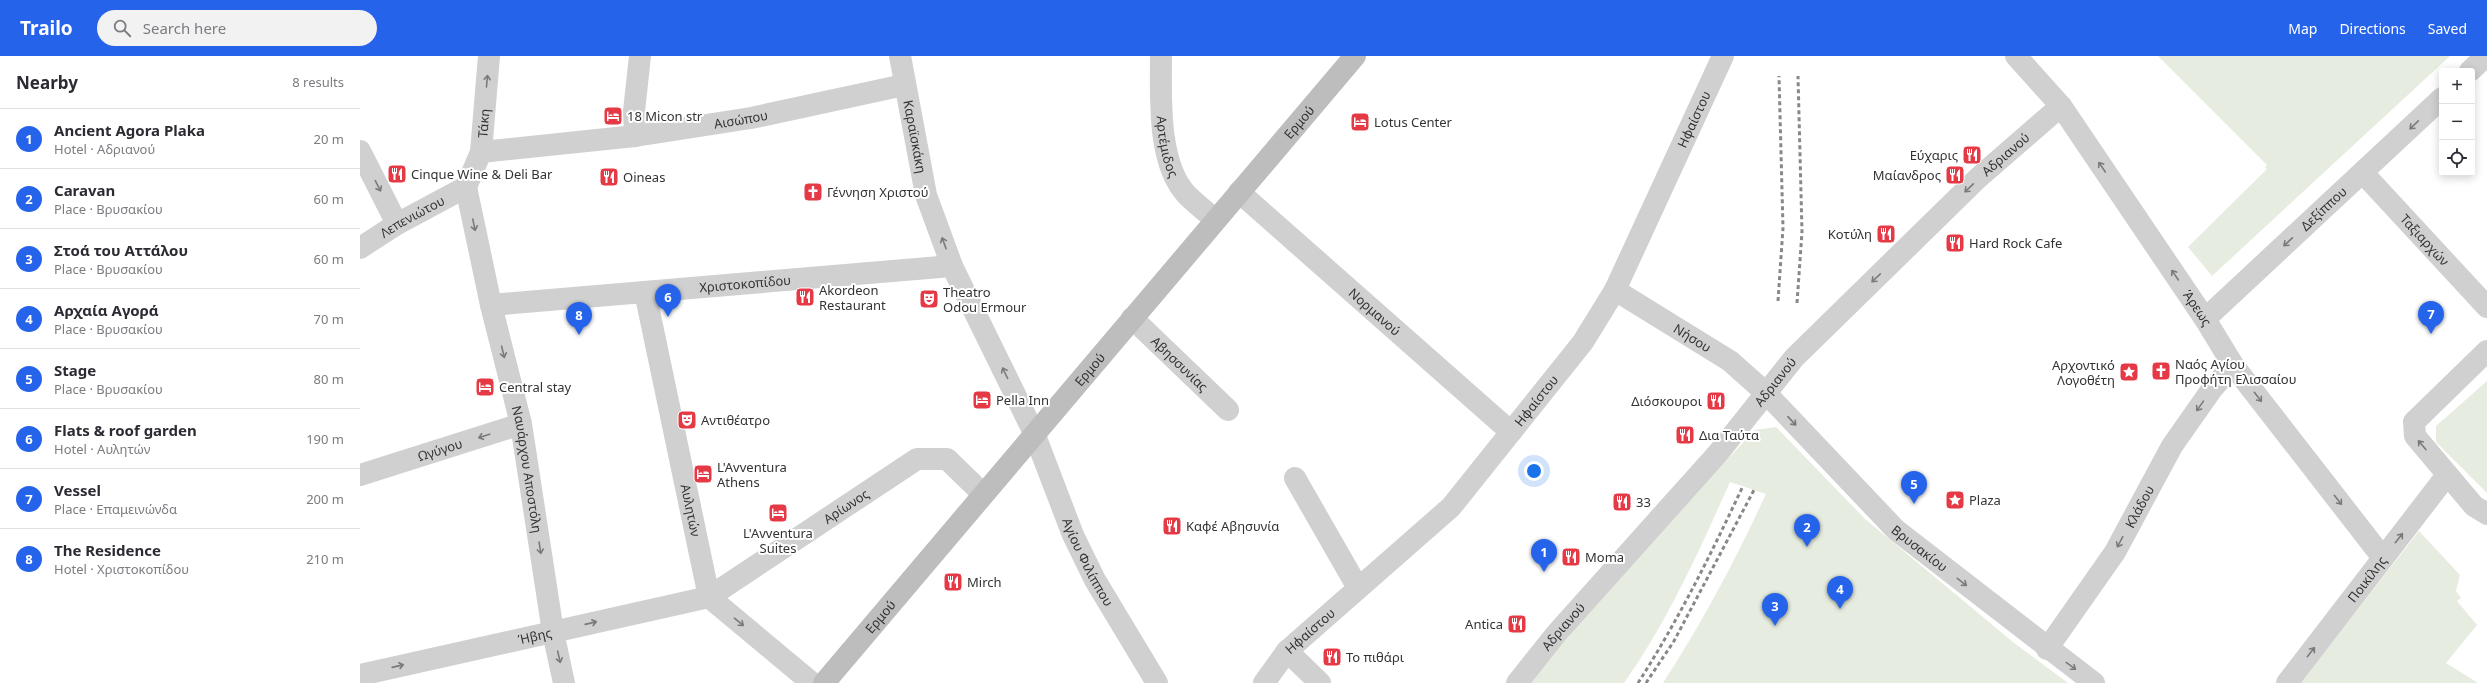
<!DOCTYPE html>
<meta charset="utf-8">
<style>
body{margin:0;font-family:"Noto Sans",sans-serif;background:#f2f2f3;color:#2b2b33}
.controls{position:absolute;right:12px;top:12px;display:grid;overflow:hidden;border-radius:4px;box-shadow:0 2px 10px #0003}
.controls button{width:36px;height:36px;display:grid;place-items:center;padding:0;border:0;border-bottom:1px solid #e1e1e2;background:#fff;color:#2b2b33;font:20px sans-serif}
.you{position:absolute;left:1174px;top:415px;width:14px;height:14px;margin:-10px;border:3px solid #fff;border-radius:50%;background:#1a73e8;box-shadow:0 0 0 6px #1a73e833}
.badge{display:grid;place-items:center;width:26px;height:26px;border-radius:50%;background:#2563eb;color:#fff;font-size:13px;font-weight:700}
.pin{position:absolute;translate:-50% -33px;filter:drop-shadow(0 1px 2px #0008)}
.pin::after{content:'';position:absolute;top:21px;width:14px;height:12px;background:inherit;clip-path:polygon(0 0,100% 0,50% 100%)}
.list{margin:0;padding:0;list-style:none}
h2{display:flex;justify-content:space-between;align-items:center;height:52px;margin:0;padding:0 16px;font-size:17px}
h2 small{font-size:13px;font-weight:400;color:#7c7c81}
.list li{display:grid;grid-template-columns:26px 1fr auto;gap:12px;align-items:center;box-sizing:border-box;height:60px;padding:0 16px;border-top:1px solid #e1e1e2}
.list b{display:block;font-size:15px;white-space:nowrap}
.list p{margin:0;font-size:13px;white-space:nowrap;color:#7c7c81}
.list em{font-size:13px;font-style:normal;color:#7c7c81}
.icon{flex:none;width:22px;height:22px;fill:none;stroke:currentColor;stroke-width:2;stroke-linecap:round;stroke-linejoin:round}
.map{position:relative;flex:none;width:2127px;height:627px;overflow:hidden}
header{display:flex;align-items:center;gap:24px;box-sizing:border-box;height:56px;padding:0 20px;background:#2563eb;color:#fff}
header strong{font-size:19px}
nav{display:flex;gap:22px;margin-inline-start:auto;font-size:14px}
.search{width:280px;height:36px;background:#f2f2f3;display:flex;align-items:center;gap:10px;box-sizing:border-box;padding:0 14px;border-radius:22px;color:#7c7c81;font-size:15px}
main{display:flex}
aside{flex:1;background:#fff}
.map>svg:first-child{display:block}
.green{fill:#e6ecdf}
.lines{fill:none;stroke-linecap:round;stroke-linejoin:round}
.street{stroke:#d0d0d0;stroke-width:22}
.secondary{stroke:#bdbdbd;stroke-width:22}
.rail{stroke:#888;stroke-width:3;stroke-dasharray:4 3;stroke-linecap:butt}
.oneway{stroke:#7a7a7a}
.labels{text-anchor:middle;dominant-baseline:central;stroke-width:4;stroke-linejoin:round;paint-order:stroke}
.poi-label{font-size:13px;fill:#333;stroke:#fff;text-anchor:start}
.street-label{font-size:13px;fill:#333;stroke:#fff}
</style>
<header>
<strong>Trailo</strong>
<div class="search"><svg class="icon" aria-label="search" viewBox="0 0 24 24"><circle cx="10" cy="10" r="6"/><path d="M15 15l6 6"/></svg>Search here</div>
<nav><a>Map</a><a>Directions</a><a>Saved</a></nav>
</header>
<main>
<aside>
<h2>Nearby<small>8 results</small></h2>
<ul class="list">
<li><span class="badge">1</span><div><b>Ancient Agora Plaka</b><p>Hotel · Αδριανού</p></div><em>20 m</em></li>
<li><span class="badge">2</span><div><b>Caravan</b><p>Place · Βρυσακίου</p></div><em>60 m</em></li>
<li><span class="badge">3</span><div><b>Στοά του Αττάλου</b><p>Place · Βρυσακίου</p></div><em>60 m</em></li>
<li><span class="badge">4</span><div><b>Αρχαία Αγορά</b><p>Place · Βρυσακίου</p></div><em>70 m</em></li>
<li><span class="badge">5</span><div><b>Stage</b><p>Place · Βρυσακίου</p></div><em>80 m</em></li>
<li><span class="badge">6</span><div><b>Flats &amp; roof garden</b><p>Hotel · Αυλητών</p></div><em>190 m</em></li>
<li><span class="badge">7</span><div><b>Vessel</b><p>Place · Επαμεινώνδα</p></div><em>200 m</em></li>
<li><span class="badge">8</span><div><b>The Residence</b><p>Hotel · Χριστοκοπίδου</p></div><em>210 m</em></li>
</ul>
</aside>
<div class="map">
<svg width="2127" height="627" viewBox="0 0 2127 627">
<rect width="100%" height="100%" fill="#fff"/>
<!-- green -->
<path class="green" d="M1798 0H2090L1852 220 1828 191 1907 113 1905 111 1907 109Z
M2127 325V437L2076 386V370Z
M1416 371 1505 463 1653 586 1708 627H1303C1342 567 1376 503 1406 438L1370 426C1339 495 1308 565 1264 627H1164L1239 539 1395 374Z
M2059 475 2100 519 2096 535 2101 542 2097 545 2117 569 2086 607 2118 627H1940Z"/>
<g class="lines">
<!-- street -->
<g class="street">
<path id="s1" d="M540 0 566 139 592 210 674 377 713 479 735 524 797 627"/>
<path id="s2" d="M801 0C801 40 797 108 827 139 836 148 846 156 856 164"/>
<path id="s3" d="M1656 0 1701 50 1845 263 1873 309 2023 502"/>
<path d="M2110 15 2126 0"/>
<path d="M275 80 274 55 280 0"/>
<path d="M0 95 37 168"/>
<path id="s4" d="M121 96 275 80 391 62 544 29"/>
<path id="s5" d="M2003 117 2127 251"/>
<path id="s6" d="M106 131 131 249 161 368 193 576 204 627"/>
<path id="s7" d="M106 131 121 96 129 0"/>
<path id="s8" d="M879 136 1151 376"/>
<path id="s9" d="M0 192 37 168 106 131"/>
<path id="s10" d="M1255 234 1370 305 1406 337 1536 474 1734 627"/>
<path id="s11" d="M285 236 349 541 452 627"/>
<path id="s12" d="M131 249 592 210"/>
<path id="s13" d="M772 262 868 354"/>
<path id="s14" d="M1845 263 2082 42"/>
<path d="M2127 295 2054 366 2055 380 2114 450 2127 458"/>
<path id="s15" d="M0 419 161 368"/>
<path d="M935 422 998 532"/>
<path id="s16" d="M1687 593 1755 496 1812 390 1852 333 1873 309"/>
<path d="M927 595 960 627"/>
<path id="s17" d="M0 619 349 541 557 403H587L623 438"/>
<path id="s18" d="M904 627 927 595 1091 451 1223 286 1255 234 1363 0"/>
<path id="s19" d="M1157 627 1196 578 1359 396 1434 302 1618 122 1701 50"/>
<path id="s20" d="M1927 627 2087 419"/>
</g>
<!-- secondary -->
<path class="secondary" id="s21" d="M464 627 995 0"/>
<!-- rail -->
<path class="rail" d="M1418 245 1423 172 1419 20
M1437 247 1442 176 1438 20
M1278 627C1319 563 1351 498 1383 430
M1286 627 1314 585 1394 434"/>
</g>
<!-- one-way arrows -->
<defs><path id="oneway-shaft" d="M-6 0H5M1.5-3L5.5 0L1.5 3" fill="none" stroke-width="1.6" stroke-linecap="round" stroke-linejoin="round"/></defs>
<g class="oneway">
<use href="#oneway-shaft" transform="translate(127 25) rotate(-85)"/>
<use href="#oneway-shaft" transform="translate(2054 69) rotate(136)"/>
<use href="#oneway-shaft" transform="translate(1742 111) rotate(-124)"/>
<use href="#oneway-shaft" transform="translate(18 130) rotate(63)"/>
<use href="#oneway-shaft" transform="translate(1609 132) rotate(136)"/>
<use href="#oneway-shaft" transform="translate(114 169) rotate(78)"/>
<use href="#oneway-shaft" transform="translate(1928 186) rotate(137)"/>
<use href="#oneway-shaft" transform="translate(584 187) rotate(-110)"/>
<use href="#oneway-shaft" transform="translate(1815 219) rotate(-124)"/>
<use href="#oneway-shaft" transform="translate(1516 222) rotate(136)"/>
<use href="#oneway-shaft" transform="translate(143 296) rotate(76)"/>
<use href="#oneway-shaft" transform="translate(645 317) rotate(-116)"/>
<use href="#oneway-shaft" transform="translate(1898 341) rotate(52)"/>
<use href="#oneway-shaft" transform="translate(1840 350) rotate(125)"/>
<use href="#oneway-shaft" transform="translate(1432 365) rotate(47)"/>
<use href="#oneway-shaft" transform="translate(124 380) rotate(162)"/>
<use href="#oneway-shaft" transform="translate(2062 389) rotate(-130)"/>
<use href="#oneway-shaft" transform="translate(1978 444) rotate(52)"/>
<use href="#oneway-shaft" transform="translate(2039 482) rotate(-52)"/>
<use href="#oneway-shaft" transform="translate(1760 486) rotate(118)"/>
<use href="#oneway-shaft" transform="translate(180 492) rotate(81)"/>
<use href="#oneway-shaft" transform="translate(1602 526) rotate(38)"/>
<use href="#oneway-shaft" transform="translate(379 566) rotate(40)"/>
<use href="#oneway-shaft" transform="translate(231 567) rotate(-13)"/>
<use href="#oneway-shaft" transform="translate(1951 596) rotate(-52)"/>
<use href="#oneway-shaft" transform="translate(199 601) rotate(77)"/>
<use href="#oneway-shaft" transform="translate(38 610) rotate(-13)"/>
<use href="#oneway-shaft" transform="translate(1711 610) rotate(36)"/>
</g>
<!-- icons -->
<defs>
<g id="hotel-square" transform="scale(1)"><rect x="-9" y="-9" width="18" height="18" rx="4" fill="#e63946" stroke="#fff"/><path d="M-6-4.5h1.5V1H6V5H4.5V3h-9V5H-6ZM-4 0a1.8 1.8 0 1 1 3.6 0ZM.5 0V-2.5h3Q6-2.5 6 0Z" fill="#fff"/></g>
<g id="restaurant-square" transform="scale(1)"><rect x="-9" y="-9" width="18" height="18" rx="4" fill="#e63946" stroke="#fff"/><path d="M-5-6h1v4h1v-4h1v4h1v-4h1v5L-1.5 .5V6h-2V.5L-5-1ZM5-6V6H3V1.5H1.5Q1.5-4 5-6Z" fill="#fff"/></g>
<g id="church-square" transform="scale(1)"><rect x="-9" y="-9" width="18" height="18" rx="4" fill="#e63946" stroke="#fff"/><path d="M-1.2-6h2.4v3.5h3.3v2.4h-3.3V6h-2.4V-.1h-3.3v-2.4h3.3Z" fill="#fff"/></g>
<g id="theatre-square" transform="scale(1)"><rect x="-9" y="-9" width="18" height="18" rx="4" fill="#e63946" stroke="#fff"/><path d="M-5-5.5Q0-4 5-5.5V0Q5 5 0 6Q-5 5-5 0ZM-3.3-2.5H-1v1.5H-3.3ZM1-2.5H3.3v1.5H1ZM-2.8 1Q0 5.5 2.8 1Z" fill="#fff"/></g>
<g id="sight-square" transform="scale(1)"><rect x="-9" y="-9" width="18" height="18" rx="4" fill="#e63946" stroke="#fff"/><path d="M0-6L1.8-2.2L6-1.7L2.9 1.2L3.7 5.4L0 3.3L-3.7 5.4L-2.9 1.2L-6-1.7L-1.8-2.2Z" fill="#fff"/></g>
</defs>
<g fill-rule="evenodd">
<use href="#hotel-square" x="253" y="60"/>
<use href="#hotel-square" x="1000" y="66"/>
<use href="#restaurant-square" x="1612" y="99"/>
<use href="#restaurant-square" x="37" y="118"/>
<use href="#restaurant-square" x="1595" y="119"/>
<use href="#restaurant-square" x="249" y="121"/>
<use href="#church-square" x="453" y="136"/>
<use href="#restaurant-square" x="1526" y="178"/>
<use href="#restaurant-square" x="1595" y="187"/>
<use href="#restaurant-square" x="445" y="241"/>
<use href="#theatre-square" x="569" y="243"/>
<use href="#church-square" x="1801" y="315"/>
<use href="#sight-square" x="1769" y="316"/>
<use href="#hotel-square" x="125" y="331"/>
<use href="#hotel-square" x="622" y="344"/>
<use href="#restaurant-square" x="1356" y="345"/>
<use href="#theatre-square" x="327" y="364"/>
<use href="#restaurant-square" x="1325" y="379"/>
<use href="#hotel-square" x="343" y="418"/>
<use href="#sight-square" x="1595" y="444"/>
<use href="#restaurant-square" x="1262" y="446"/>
<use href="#hotel-square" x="418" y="457"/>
<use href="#restaurant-square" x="812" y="470"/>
<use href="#restaurant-square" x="1211" y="501"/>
<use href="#restaurant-square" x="593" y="526"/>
<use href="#restaurant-square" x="1157" y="568"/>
<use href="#restaurant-square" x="972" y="601"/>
</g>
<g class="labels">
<!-- poi labels -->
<g class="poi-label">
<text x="267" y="60">18 Micon str</text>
<text x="1014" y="66">Lotus Center</text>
<text x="1598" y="99" text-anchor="end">Εύχαρις</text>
<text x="51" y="118">Cinque Wine &amp; Deli Bar</text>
<text x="1581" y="119" text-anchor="end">Μαίανδρος</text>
<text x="263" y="121">Oineas</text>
<text x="467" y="136">Γέννηση Χριστού</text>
<text x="1512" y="178" text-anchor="end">Κοτύλη</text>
<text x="1609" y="187">Hard Rock Cafe</text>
<text x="459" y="234">Akordeon<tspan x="459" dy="15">Restaurant</tspan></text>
<text x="583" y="236">Theatro<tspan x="583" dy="15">Odou Ermour</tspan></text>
<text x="1815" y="308">Ναός Αγίου<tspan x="1815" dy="15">Προφήτη Ελισσαίου</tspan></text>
<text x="1755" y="309" text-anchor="end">Αρχοντικό<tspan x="1755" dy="15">Λογοθέτη</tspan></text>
<text x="139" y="331">Central stay</text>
<text x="636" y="344">Pella Inn</text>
<text x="1342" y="345" text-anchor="end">Διόσκουροι</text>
<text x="341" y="364">Αντιθέατρο</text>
<text x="1339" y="379">Δια Ταύτα</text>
<text x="357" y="411">L'Avventura<tspan x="357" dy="15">Athens</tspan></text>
<text x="1609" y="444">Plaza</text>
<text x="1276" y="446">33</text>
<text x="826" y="470">Καφέ Αβησυνία</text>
<text x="418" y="477" text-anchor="middle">L'Avventura<tspan x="418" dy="15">Suites</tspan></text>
<text x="1225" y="501">Moma</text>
<text x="607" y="526">Mirch</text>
<text x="1143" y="568" text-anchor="end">Antica</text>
<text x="986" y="601">Το πιθάρι</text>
</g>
<!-- street labels -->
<g class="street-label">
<text stroke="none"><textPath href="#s4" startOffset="262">Αισώπου</textPath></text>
<text stroke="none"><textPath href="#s18" startOffset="718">Ηφαίστου</textPath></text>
<text stroke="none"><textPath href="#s21" startOffset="735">Ερμού</textPath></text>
<text stroke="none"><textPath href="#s7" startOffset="67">Τάκη</textPath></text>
<text stroke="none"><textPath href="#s1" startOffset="82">Καραϊσκάκη</textPath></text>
<text stroke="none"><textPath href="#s2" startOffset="91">Αρτέμιδος</textPath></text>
<text stroke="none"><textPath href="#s19" startOffset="721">Αδριανού</textPath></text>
<text stroke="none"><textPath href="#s14" startOffset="162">Δεξίππου</textPath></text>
<text stroke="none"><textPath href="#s9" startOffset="61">Λεπενιώτου</textPath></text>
<text stroke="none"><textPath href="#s5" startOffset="91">Ταξιαρχών</textPath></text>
<text stroke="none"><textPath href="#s12" startOffset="255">Χριστοκοπίδου</textPath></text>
<text stroke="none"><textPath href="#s3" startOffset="311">Άρεως</textPath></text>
<text stroke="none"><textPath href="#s8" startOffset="181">Νορμανού</textPath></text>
<text stroke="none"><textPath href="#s10" startOffset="91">Νήσου</textPath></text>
<text stroke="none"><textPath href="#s13" startOffset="66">Αβησσυνίας</textPath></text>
<text stroke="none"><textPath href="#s21" startOffset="411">Ερμού</textPath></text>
<text stroke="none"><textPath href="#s19" startOffset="397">Αδριανού</textPath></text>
<text stroke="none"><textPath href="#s18" startOffset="394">Ηφαίστου</textPath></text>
<text stroke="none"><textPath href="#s15" startOffset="84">Ωγύγου</textPath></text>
<text stroke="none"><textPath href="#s6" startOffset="289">Ναυάρχου Αποστόλη</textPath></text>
<text stroke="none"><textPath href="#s17" startOffset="522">Αρίωνος</textPath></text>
<text stroke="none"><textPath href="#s16" startOffset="170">Κλάδου</textPath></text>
<text stroke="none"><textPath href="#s11" startOffset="223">Αυλητών</textPath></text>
<text stroke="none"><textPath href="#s10" startOffset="402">Βρυσακίου</textPath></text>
<text stroke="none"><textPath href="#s1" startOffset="543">Αγίου Φιλίππου</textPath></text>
<text stroke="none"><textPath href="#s20" startOffset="131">Ποικίλης</textPath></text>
<text stroke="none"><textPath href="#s21" startOffset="87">Ερμού</textPath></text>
<text stroke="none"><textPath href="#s19" startOffset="73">Αδριανού</textPath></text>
<text stroke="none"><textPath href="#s18" startOffset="70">Ηφαίστου</textPath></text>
<text stroke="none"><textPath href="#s17" startOffset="179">Ήβης</textPath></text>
</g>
</g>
</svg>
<div class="controls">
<button>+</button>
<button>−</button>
<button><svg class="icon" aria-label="locate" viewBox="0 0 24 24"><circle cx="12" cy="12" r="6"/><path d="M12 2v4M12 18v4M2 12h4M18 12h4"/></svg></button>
</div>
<div class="you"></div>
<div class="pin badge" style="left:1184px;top:516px">1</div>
<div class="pin badge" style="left:1447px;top:491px">2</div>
<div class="pin badge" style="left:1415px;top:570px">3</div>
<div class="pin badge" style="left:1480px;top:553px">4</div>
<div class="pin badge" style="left:1554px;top:448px">5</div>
<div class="pin badge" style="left:308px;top:261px">6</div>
<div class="pin badge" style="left:2071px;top:278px">7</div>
<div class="pin badge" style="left:219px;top:279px">8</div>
</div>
</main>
